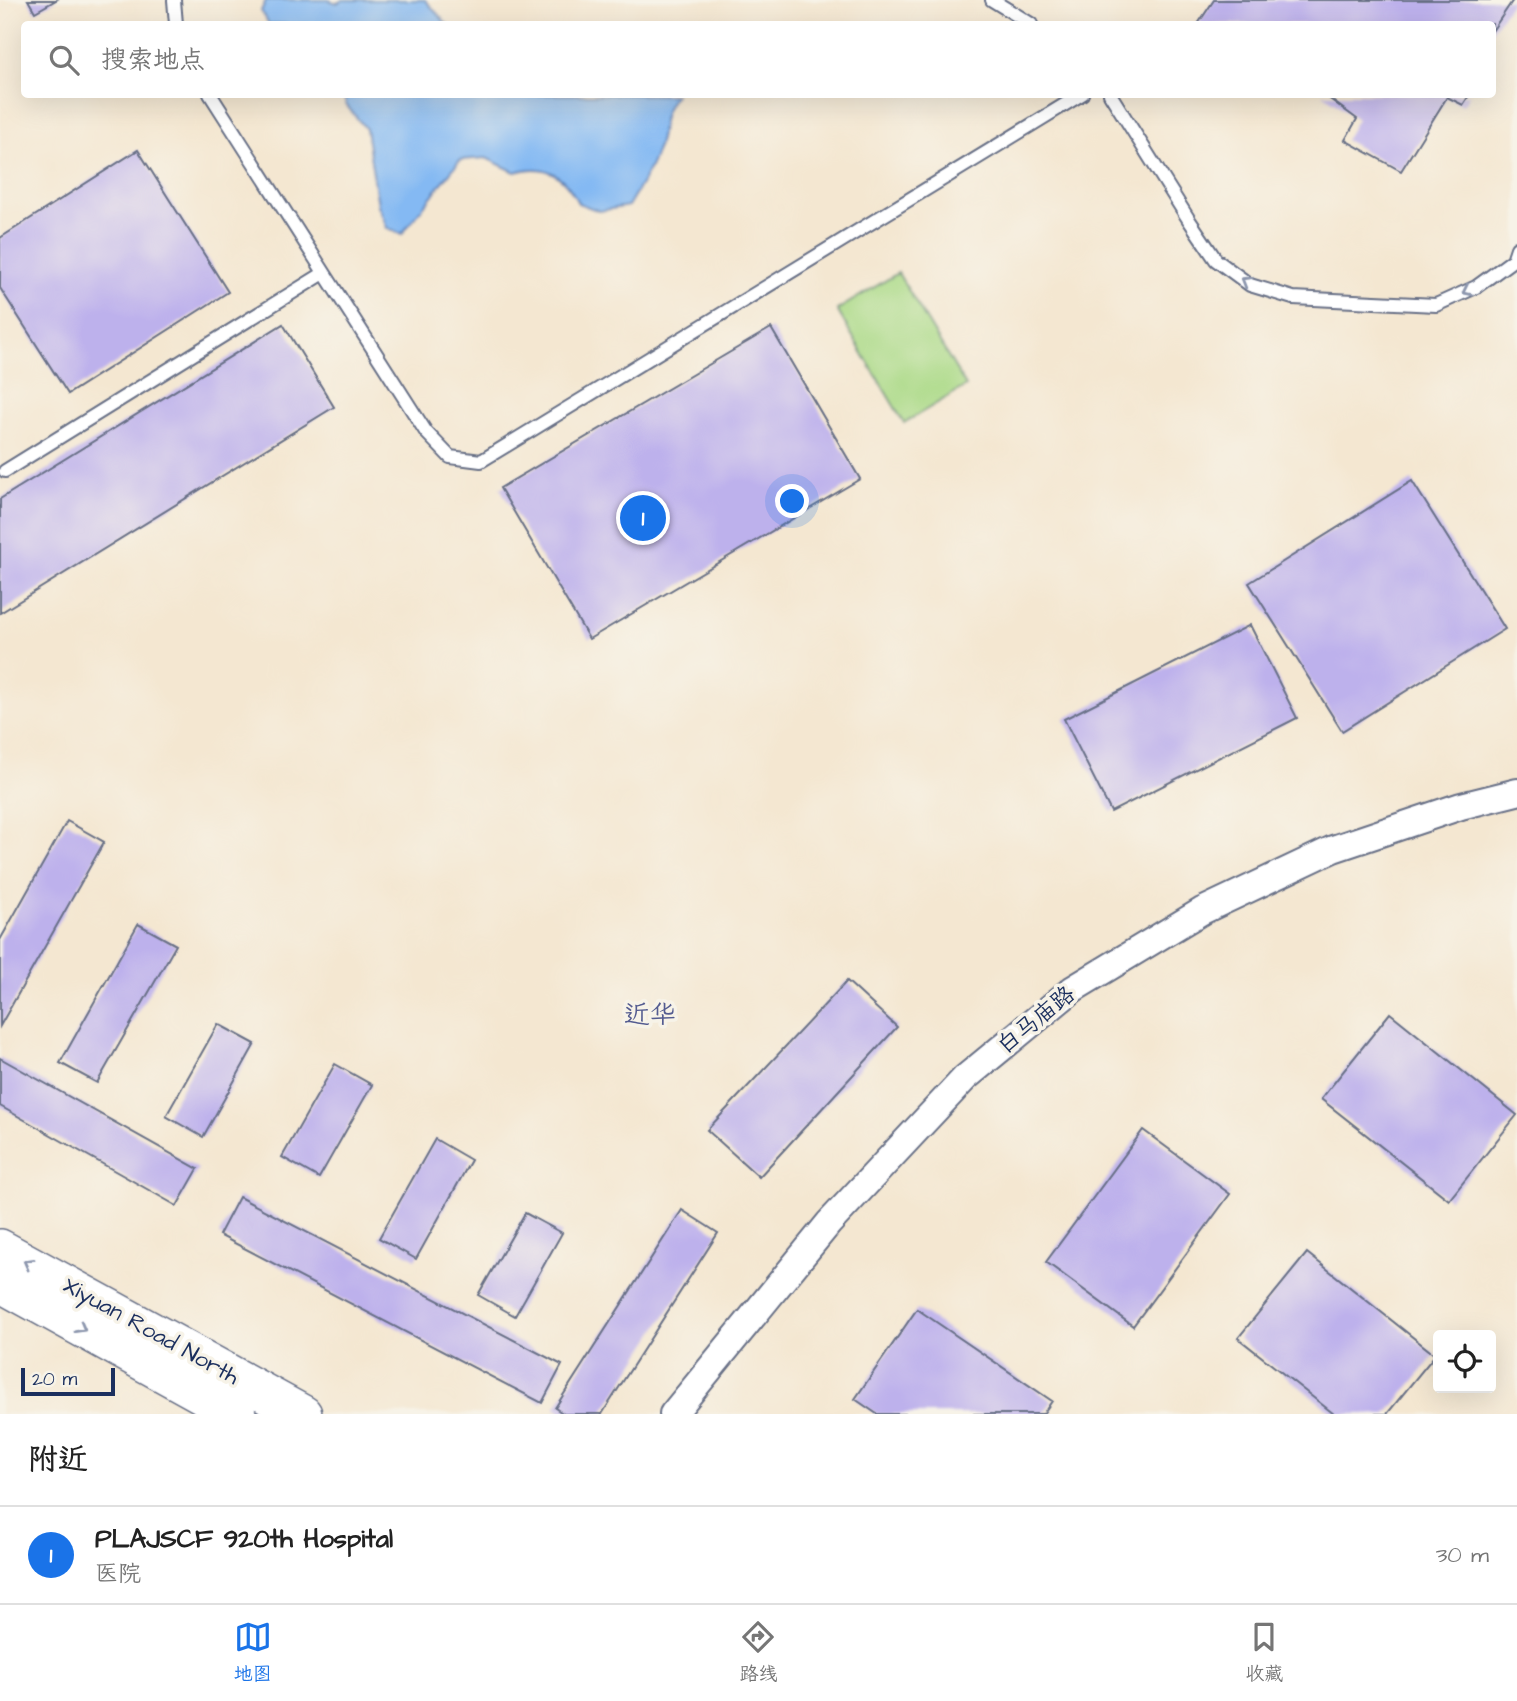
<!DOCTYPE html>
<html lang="zh">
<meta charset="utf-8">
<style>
body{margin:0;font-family:"Architects Daughter","LXGW WenKai TC",sans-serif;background:#f6f6f6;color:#222}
.controls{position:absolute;right:21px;bottom:21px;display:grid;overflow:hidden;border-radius:7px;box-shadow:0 7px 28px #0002}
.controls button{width:63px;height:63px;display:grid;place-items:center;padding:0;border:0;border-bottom:2px solid #e0e0e0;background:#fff;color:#222;font:35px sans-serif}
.scale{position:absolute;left:21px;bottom:18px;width:94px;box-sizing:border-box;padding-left:7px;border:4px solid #1b2f5e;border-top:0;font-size:19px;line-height:24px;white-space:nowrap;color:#1b2f5e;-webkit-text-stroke:5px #f7f3e8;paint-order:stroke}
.you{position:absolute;left:793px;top:502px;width:24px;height:24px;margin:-18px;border:5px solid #fff;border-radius:50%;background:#1a73e8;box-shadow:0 0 0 10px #1a73e833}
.badge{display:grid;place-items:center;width:46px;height:46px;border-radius:50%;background:#1a73e8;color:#fff;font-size:23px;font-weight:700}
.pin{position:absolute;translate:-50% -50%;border:4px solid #fff;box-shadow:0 2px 7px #0006}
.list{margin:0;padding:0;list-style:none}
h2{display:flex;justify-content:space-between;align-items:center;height:91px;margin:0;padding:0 28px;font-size:30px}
h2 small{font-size:23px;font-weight:400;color:#767676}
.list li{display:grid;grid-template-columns:46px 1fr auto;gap:21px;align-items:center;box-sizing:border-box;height:98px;padding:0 28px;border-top:2px solid #e0e0e0}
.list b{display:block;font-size:26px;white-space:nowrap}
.list p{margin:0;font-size:23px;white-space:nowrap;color:#767676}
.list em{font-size:23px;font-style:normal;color:#767676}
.icon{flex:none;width:38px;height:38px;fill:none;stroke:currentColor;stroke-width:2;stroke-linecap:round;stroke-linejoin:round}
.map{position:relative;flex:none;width:1517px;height:1414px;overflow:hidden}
.search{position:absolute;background:#fff;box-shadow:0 7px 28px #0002;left:21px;right:21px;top:21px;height:77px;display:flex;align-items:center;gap:18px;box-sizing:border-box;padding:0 24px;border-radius:7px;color:#767676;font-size:26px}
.sheet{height:189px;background:#fff}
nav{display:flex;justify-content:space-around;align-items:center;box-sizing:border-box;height:98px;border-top:2px solid #e0e0e0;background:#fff;font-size:19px;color:#767676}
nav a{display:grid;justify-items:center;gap:4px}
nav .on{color:#1a73e8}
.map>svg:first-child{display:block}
.green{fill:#acda88;stroke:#648473;stroke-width:2}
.water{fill:#84b9f3;stroke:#5074a8;stroke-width:2}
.building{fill:#bdb1ec}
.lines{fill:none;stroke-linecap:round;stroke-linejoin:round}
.lane-casing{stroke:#676f86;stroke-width:16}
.street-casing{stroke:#676f86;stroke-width:30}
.secondary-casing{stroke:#676f86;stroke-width:40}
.lane{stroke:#fff;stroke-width:12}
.street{stroke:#fff;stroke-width:26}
.secondary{stroke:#fff;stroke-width:37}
.oneway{stroke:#8d97ae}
.labels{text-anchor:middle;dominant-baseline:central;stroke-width:7;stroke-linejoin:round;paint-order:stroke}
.street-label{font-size:23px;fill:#1b2f5e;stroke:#f7f3e8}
.quarter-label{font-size:26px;fill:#545c90;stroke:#f7f3e8}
</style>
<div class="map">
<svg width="1517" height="1414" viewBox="0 0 1517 1414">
<rect width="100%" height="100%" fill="#f7f3e8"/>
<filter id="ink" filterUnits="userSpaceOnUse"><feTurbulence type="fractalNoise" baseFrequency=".0143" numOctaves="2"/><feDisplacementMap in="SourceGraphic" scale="14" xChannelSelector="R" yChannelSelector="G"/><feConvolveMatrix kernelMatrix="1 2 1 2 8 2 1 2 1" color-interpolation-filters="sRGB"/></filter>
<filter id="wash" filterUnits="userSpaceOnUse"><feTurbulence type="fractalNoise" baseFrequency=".00686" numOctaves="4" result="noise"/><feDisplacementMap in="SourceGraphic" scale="28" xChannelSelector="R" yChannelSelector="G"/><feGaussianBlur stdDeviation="1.57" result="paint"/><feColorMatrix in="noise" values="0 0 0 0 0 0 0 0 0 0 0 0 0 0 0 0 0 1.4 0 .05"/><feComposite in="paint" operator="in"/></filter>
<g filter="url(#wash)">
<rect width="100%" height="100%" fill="#f4e7d1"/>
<!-- green -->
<path class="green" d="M898 273 966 386 904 423 837 310Z"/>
<!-- water -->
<path class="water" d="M266 0H329L337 3 343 0H425L447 24H269L261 11Z
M343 95V94L675 95C659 117 665 123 658 146 652 168 639 187 628 206L599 211 578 203C564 174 546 163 515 172L486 158 460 160 402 234 387 228 378 205 366 129 347 106Z"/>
<g id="blocks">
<!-- building -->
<path class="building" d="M28 0H56L35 12Z
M1214 0H1513L1492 31V24H1198Z
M1323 94H1470L1463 105 1447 97 1401 171 1345 140 1357 119Z
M138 150 228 292 68 394 0 288V238Z
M283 324 334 407 0 613V499Z
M771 328 860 479 589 639 500 488Z
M1412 481 1505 629 1342 731 1249 583Z
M1250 625 1297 718 1111 812 1064 719Z
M67 821 104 842 0 1026V940Z
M138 924 176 945 97 1083 60 1063Z
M847 981 897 1027 759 1177 707 1130Z
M1390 1013 1517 1115 1449 1200 1321 1099Z
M218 1024 255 1044 203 1137 166 1116Z
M0 1058 198 1169 177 1206 0 1106Z
M335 1064 372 1085 319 1178 282 1157Z
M1143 1130 1230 1194 1133 1326 1046 1262Z
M435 1139 471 1160 416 1259 379 1238Z
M239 1197 562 1365 542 1403 219 1235Z
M682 1210 718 1233 602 1414H564L555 1408Z
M525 1213 562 1233 515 1316 478 1295Z
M1307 1253 1435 1355 1387 1414H1334L1238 1338Z
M917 1309 1052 1401 1043 1414H877L855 1399Z"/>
</g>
</g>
<g filter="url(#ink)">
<use href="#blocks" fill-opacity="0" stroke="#676f86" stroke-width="2"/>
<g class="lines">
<!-- lane casing -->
<g class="lane-casing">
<path id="lane" d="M174 0 176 24
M992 0 1031 24
M210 94 426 432 450 457 481 461 1082 94
M1110 94 1189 220 1216 260 1250 285 1293 298 1436 305 1476 287 1513 260 1517 248
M5 471 324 273"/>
</g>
<!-- street casing -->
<g class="street-casing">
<path id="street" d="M673 1414 829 1223 965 1078 1073 989 1202 911 1333 849 1461 806 1517 792"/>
</g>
<!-- secondary casing -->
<g class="secondary-casing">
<path id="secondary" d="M0 1248 303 1414
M0 1283 237 1414"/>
</g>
<!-- lane -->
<use href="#lane" class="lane"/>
<!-- street -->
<use href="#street" class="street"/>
<!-- secondary -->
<use href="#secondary" class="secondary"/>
</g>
<!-- one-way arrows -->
<defs><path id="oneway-chevron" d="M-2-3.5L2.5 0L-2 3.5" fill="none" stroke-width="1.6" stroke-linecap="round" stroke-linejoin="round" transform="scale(1.75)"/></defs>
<g class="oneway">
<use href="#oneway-chevron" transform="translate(1246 281) rotate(-149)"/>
<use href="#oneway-chevron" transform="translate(1467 291) rotate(154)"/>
<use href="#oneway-chevron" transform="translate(28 1263) rotate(-151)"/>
<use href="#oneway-chevron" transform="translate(81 1328) rotate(29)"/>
</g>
</g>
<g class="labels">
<!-- street labels -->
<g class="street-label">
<text transform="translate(1036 1020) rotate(-39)">白马庙路</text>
<text transform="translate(151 1331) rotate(29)">Xiyuan Road North</text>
</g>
<!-- quarter labels -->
<g class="quarter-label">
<text x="650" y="1015">近华</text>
</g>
</g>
</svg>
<div class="controls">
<button><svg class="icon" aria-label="locate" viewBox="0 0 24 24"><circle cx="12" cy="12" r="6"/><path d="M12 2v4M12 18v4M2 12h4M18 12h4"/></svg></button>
</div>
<div class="scale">20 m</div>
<div class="you"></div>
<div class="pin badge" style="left:643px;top:518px">1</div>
<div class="search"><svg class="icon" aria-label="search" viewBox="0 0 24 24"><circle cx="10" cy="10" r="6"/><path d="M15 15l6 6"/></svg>搜索地点</div>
</div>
<section class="sheet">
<h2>附近<small></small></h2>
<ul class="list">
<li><span class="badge">1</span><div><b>PLAJSCF 920th Hospital</b><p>医院</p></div><em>30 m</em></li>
</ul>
</section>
<nav>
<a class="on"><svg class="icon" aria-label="map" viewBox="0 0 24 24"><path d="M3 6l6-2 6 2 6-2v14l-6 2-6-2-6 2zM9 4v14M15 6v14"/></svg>地图</a>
<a><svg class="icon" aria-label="directions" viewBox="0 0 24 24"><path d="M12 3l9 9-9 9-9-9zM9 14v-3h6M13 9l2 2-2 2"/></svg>路线</a>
<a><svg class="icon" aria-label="saved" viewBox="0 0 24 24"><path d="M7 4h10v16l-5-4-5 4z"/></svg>收藏</a>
</nav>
